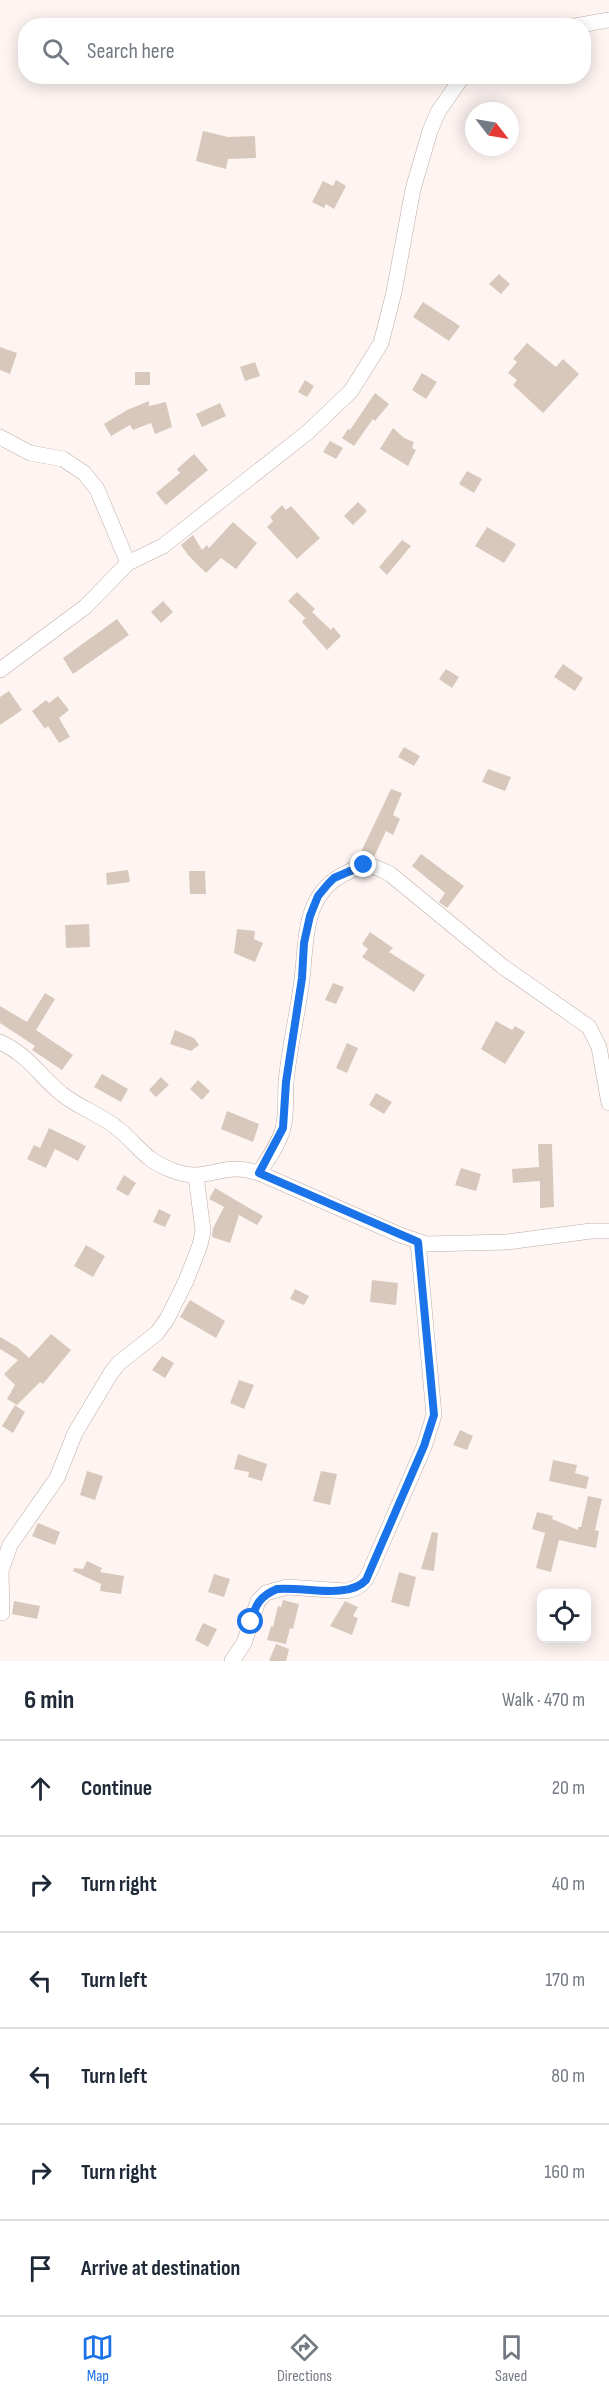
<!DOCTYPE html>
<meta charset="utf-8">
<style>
body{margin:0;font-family:"Sofia Sans Condensed",sans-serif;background:#f2f2f3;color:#1f2937}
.controls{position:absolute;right:18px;bottom:18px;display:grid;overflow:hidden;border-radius:12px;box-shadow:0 3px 15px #0003}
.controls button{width:54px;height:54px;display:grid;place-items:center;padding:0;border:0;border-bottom:2px solid #e0e1e3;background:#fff;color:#1f2937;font:30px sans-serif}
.compass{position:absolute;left:465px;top:102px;width:54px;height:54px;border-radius:50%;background:#fff;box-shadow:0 3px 15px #0003;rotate:121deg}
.stop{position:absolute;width:18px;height:18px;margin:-14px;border:4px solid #1a73e8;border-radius:50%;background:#fff}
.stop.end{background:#1a73e8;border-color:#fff;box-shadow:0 2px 6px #0008}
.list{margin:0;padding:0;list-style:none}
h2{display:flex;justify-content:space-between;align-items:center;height:78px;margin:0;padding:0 24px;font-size:26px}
h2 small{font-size:20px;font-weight:400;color:#747a83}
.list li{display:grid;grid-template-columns:39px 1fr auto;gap:18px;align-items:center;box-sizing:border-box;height:96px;padding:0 24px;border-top:2px solid #e0e1e3}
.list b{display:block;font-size:22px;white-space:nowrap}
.list em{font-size:20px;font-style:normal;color:#747a83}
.icon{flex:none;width:33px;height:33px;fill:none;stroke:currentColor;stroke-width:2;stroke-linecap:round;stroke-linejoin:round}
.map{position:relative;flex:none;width:609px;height:1661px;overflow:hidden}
.search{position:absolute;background:#fff;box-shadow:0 3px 15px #0003;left:18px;right:18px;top:18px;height:66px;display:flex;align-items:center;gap:15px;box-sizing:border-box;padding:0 21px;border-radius:24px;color:#747a83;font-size:22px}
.sheet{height:654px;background:#fff}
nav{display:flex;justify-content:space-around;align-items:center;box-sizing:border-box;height:84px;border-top:2px solid #e0e1e3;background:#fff;font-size:16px;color:#747a83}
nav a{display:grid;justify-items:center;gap:3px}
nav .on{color:#1a73e8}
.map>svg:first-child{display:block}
.building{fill:#d7c8bb}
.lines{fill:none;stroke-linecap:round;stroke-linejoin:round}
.street-casing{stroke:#beaba5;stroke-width:16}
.street{stroke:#fff;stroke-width:15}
.route{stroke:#1a73e8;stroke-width:8}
</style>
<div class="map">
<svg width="609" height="1661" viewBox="0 0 609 1661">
<rect width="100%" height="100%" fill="#fef5f3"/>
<!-- building -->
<path class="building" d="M203 131 228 137 255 136 256 158 228 159 226 169 196 161Z
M336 180 346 186 334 209 326 204 324 208 312 202 323 181 333 186Z
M499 274 510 284 501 294 489 284Z
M423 302 460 326 449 341 413 317Z
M527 343 556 367 563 359 579 374 543 413 513 385 517 380 508 373 517 362 513 359Z
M0 347 17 353 10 374 0 370Z
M255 362 260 376 245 381 240 367Z
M135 372H150V385H135Z
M422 373 437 382 426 399 412 390Z
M305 380 314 386 307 397 298 392Z
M375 393 389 404 375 421 373 419 354 446 342 438 348 429 350 430Z
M149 401V406L166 402 172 427 155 434 151 423 133 430 130 425 111 436 104 424 127 410Z
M220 403 226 416 202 427 196 414Z
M393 428 404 438 414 442 412 448 416 450 408 466 380 449Z
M330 441 343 448 336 459 323 452Z
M194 454 208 470 166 505 156 493 180 473 177 469Z
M467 471 482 479 474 493 459 484Z
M358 502 367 511 353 525 344 516Z
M282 505 286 510 291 506 320 538 297 559 267 527 273 521 270 517Z
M233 522 257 543 236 569 221 558 206 573 188 555 181 545 193 535 202 550 207 545 209 548Z
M487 527 516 544 504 563 475 546Z
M402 540 411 546 387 575 379 567Z
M297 592 315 609 312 612 331 630 333 627 341 636 327 650 302 622 309 614 305 618 288 601Z
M163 601 173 612 161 623 151 612Z
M117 619 129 635 73 674 63 658Z
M563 664 583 678 575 691 554 677Z
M446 669 459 677 452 688 439 679Z
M9 691 22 710 0 725V697Z
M58 696 69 710 59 718 70 737 59 743 48 726 45 729 32 711 46 700 49 703Z
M404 747 420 756 414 766 398 757Z
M488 769 511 777 505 791 482 782Z
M391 789 402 793 393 815 400 819 393 835 386 831 374 857 370 856 361 852Z
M421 854 464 886 447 908 439 902 445 893 412 866Z
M128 870 130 882 107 885 106 873Z
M189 871H205L206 894H190Z
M89 924 90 947 66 948 65 925Z
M237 929 255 931 254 939 263 943 255 962 234 953Z
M370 932 393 948 389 952 425 975 414 992 362 957 368 949 362 944Z
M333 983 344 987 336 1004 325 1000Z
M45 993 55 999 36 1030 73 1055 62 1070 32 1050 35 1046 0 1023V1006L27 1022Z
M496 1021 512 1030 515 1026 525 1032 505 1064 481 1049Z
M175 1030 194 1038 199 1045 191 1051 170 1044Z
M347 1043 358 1048 347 1073 336 1068Z
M102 1074 128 1089 121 1102 94 1087Z
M161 1077 169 1085 156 1097 149 1090Z
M198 1080 210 1091 202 1100 190 1089Z
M376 1093 392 1102 384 1114 369 1105Z
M227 1111 259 1124 253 1142 221 1129Z
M49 1128 86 1146 78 1161 55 1149 46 1168 27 1159 34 1145 40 1148Z
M538 1144H552L554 1207 540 1208V1181L513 1183 512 1169 539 1167Z
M461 1168 481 1174 476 1191 455 1185Z
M124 1175 136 1183 128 1196 116 1189Z
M215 1188 263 1216 257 1225 239 1215 230 1243 212 1237 213 1228 224 1207 209 1199Z
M159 1209 171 1215 165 1227 153 1222Z
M86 1245 105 1256 93 1277 74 1266Z
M372 1280 398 1283 396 1305 370 1302Z
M295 1289 309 1296 304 1305 290 1299Z
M190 1300 225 1321 216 1338 180 1317Z
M51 1334 71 1350 43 1384 40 1382 17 1405 7 1399 15 1385 4 1374 18 1360 0 1349V1337L17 1347 29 1358Z
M162 1356 174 1363 165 1378 152 1370Z
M239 1380 254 1385 244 1409 230 1403Z
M15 1405 25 1412 13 1433 2 1426Z
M460 1430 473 1436 467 1450 453 1445Z
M238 1454 267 1464 262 1481 248 1477 249 1472 234 1469Z
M553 1460 577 1465 575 1473 589 1477 586 1489 549 1481Z
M87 1471 103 1476 95 1500 80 1495Z
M321 1471 337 1474 330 1505 313 1501Z
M588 1496 602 1499 595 1530 599 1531 596 1548 559 1540 551 1572 536 1568 545 1533 532 1529 537 1512 553 1516 552 1519 578 1530V1527H581Z
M38 1523 60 1532 55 1545 32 1536Z
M432 1532 438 1533 434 1571 421 1569Z
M87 1561 102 1568 100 1572 124 1576 121 1594 100 1591 101 1584 73 1571 74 1568 83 1569Z
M399 1572 416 1577 409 1607 391 1602Z
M214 1574 230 1579 224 1597 208 1592Z
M283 1600 299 1604 293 1629 290 1628 286 1644 267 1640 271 1626 273 1627 278 1606 281 1607Z
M14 1601 40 1606 37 1619 12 1614Z
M345 1601 358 1607 353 1616 358 1618 352 1635 330 1626Z
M203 1623 217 1629 208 1647 195 1640Z
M276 1644 289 1649 286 1661H269Z"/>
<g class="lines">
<!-- street casing -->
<g class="street-casing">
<path id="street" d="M575 26 609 20
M0 437 30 453 63 459 84 473 97 489 128 563
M0 670 85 607 128 563 163 546 308 432 351 391 381 343 394 292 413 189 430 131 438 112 463 76
M0 1042C30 1056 39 1076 62 1094 79 1108 100 1114 117 1128 140 1146 143 1160 174 1171 202 1181 212 1169 237 1169 245 1169 252 1171 259 1173L400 1235 427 1244 507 1242 591 1231H609
M259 1173C268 1159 279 1144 283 1128 287 1114 285 1097 286 1083 289 1048 298 1013 302 979 307 937 303 892 348 872 367 863 371 864 390 874L502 966 589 1027 599 1047 609 1103
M2 1613 1 1571 10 1545 57 1478 75 1433 111 1373 119 1363 157 1333 167 1319 186 1281 200 1245 203 1231 196 1176
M232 1661 244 1643 258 1601 266 1593 287 1587 346 1591C359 1588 365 1583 370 1571L424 1447 434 1415 418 1242"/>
</g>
<!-- street -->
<use href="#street" class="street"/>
</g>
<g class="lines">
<!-- route -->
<path class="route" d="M251 1622C255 1605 260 1596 277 1589 302 1586 348 1600 366 1580L424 1446 434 1415 418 1242 259 1173 283 1128 286 1082 302 978 304 943 310 916 318 896 328 884 334 878 364 865"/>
</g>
</svg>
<div class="controls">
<button><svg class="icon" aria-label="locate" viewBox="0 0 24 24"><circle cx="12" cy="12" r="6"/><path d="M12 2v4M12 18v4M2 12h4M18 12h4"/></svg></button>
</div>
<svg class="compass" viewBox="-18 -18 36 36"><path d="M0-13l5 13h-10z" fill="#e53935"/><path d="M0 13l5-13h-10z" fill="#747a83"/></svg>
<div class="stop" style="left:251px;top:1622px"></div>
<div class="stop end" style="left:364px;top:865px"></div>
<div class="search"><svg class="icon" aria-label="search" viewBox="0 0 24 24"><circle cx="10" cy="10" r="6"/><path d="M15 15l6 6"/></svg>Search here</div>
</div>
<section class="sheet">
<h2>6 min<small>Walk · 470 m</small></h2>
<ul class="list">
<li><svg class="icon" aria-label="ahead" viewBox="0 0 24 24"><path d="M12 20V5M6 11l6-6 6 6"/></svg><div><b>Continue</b></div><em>20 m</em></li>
<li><svg class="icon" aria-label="right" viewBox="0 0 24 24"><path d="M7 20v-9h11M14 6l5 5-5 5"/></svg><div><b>Turn right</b></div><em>40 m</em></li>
<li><svg class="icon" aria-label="left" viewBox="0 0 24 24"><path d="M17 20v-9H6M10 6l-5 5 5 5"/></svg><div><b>Turn left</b></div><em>170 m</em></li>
<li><svg class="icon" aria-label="left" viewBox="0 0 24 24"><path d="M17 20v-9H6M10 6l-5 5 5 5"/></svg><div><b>Turn left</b></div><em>80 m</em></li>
<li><svg class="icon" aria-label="right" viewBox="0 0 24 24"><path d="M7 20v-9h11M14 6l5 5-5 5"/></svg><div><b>Turn right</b></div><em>160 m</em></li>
<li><svg class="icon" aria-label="arrive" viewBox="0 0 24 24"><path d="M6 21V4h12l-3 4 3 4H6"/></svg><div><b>Arrive at destination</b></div></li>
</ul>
</section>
<nav>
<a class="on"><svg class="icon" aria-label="map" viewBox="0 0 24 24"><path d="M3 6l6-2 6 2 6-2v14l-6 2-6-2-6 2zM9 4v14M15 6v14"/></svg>Map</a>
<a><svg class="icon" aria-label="directions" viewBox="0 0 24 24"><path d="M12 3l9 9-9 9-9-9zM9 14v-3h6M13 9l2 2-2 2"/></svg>Directions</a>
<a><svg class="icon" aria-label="saved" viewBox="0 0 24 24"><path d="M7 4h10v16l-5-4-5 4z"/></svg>Saved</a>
</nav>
